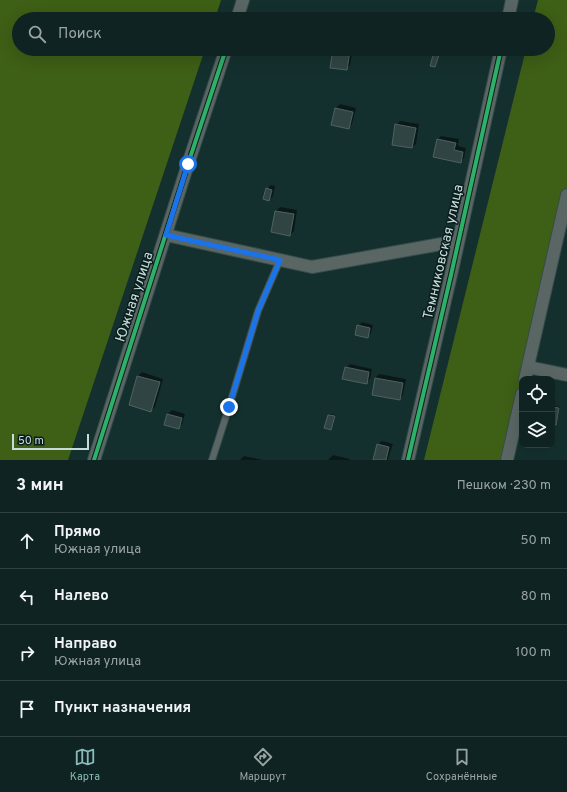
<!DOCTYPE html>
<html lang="ru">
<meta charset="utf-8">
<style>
body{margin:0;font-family:Overpass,sans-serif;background:#182c2a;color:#f1f3f6}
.controls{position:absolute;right:12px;bottom:12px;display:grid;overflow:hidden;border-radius:8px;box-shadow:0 4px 16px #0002}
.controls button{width:36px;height:36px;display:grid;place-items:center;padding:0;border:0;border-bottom:1px solid #2f4140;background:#0f2422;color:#f1f3f6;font:20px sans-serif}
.scale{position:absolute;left:12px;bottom:10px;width:77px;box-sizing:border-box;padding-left:4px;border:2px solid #c5dcda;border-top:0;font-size:11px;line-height:14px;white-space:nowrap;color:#c5dcda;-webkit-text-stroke:3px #0b1e1d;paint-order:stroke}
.stop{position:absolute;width:12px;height:12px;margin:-9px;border:3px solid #1a73e8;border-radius:50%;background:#fff}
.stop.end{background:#1a73e8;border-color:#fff;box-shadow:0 1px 4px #0008}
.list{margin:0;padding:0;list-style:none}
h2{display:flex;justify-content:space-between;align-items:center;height:52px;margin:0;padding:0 16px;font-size:17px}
h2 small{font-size:13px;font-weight:400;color:#9ba4a5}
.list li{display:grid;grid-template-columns:26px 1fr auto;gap:12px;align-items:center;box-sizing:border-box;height:56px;padding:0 16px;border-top:1px solid #2f4140}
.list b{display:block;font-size:15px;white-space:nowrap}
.list p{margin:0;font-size:13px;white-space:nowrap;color:#9ba4a5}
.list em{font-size:13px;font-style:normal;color:#9ba4a5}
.icon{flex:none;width:22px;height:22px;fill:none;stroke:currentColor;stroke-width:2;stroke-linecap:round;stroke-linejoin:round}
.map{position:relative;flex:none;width:567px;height:460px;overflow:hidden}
.search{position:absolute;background:#0f2422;box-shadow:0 4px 16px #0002;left:12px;right:12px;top:12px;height:44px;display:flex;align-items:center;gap:10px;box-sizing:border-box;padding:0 14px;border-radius:22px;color:#9ba4a5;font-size:15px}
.sheet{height:276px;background:#0f2422}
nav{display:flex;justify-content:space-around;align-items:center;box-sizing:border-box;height:56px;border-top:1px solid #2f4140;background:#0f2422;font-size:11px;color:#9ba4a5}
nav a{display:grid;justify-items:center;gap:2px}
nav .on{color:#8bbbb9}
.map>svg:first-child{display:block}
.green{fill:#3e5f16}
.shadow{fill:#0007}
.building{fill:#304543;stroke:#4d6361}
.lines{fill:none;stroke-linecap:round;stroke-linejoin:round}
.lane-casing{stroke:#364c4b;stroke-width:8}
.street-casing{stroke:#364c4b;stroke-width:14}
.lane{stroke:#596664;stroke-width:6}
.street{stroke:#596664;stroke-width:12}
.cycleway-casing{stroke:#0b1e1d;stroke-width:6}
.cycleway{stroke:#2db169;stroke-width:4}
.route{stroke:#1a73e8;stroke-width:5}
.labels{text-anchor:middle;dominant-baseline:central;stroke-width:3;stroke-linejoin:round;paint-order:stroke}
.street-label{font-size:14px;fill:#c5dcda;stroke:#0b1e1d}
</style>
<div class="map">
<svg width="567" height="460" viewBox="0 0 567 460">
<rect width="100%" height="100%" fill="#14302e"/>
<!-- green -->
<path class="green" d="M0 0H221L215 19H19V49H205L68 460H0Z
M538 0H567V203L522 379V384L503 460H424L526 49H548V19H533Z"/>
<!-- shadow -->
<path class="shadow" d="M334 49H353L350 65 346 69 331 67Z
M437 51 440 53 436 65 435 66V53Z
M340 104 356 108 352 124 348 128 332 124 336 108Z
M400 121 419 124 416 144 412 147 393 144 396 125Z
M441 136 459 139 458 146 466 148 464 158 460 162 438 139Z
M271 185 275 186 273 196 269 200 267 189Z
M280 207 297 210 294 231 290 235 272 231 276 211Z
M362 322 373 325 371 333 367 337 358 326Z
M350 364 372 369 370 379 366 383 346 368Z
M142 372 163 379 155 407 151 411 130 404 138 376Z
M379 374 406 379 403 395 400 399 375 378Z
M552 405 560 407 557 422 556 424 552 423Z
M172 410 185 414 182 424 178 428 165 424 168 414Z
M331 414 336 415 332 427 330 429 329 415Z
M382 441 393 444 388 459V460H374L378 444Z
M333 455 350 459V460H328Z
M244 456 263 460H240Z"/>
<!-- building -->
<path class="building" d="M333 49 350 51 347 70 330 68Z
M434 52 439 55 435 67 430 66Z
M335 108 353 112 349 129 331 125Z
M395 124 416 128 412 148 392 145Z
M437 139 456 143 454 150 463 152 461 163 433 157Z
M266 188 272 190 269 201 263 199Z
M275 211 294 214 290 236 271 232Z
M357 325 370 328 368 338 355 335Z
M345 367 369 372 367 384 342 379Z
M137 376 160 382 151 412 129 405Z
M375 378 403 383 400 400 372 395Z
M552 407 559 408 556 425 552 424Z
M167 414 182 418 179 429 164 425Z
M328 415 335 416 331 430 324 428Z
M377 444 389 447 386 460H373Z"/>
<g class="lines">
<!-- lane casing -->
<g class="lane-casing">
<path id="lane" d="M212 460 229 407 258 311 280 260"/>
</g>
<!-- street casing -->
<g class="street-casing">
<path id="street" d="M237 19 243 0
M508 19 512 0
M166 235 312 267 458 241
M528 367 567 375
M525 379 567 195
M94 460 188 164 226 49
M408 460 451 275 501 49
M507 460 522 394"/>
</g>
<!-- lane -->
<use href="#lane" class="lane"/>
<!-- street -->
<use href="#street" class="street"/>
<!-- cycleway casing -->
<g class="cycleway-casing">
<path id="cycleway" d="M94 460 188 164 226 49
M408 460 451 275 501 49"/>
</g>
<!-- cycleway -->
<use href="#cycleway" class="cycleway"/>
</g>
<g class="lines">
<!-- route -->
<path class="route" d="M188 164 166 235 280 260 258 311 229 407"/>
</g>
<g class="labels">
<!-- street labels -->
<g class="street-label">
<text transform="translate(444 252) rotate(-77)">Темниковская улица</text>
<text transform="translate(135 297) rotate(-72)">Южная улица</text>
</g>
</g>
</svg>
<div class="controls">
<button><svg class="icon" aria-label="locate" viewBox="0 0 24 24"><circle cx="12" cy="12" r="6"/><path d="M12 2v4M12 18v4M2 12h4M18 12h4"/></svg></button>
<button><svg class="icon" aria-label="layers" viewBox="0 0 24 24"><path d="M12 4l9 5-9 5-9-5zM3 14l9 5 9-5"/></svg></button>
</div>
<div class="scale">50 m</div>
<div class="stop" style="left:188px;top:164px"></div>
<div class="stop end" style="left:229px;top:407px"></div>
<div class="search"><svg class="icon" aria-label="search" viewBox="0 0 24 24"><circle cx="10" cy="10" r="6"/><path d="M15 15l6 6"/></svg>Поиск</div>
</div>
<section class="sheet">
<h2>3 мин<small>Пешком · 230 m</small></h2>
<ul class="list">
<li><svg class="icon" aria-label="ahead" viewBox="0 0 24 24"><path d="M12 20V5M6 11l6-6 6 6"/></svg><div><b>Прямо</b><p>Южная улица</p></div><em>50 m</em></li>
<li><svg class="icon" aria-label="left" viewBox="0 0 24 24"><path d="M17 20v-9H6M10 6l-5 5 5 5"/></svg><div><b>Налево</b></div><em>80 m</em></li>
<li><svg class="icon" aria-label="right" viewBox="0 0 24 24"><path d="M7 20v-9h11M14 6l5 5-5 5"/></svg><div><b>Направо</b><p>Южная улица</p></div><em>100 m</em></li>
<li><svg class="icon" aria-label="arrive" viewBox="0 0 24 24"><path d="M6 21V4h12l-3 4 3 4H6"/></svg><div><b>Пункт назначения</b></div></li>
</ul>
</section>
<nav>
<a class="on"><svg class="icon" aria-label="map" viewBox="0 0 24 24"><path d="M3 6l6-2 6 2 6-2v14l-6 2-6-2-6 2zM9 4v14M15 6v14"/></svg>Карта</a>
<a><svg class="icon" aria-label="directions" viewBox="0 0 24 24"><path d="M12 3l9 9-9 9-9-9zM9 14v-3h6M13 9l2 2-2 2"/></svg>Маршрут</a>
<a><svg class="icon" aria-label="saved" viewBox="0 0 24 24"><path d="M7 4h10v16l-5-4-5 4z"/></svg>Сохранённые</a>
</nav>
